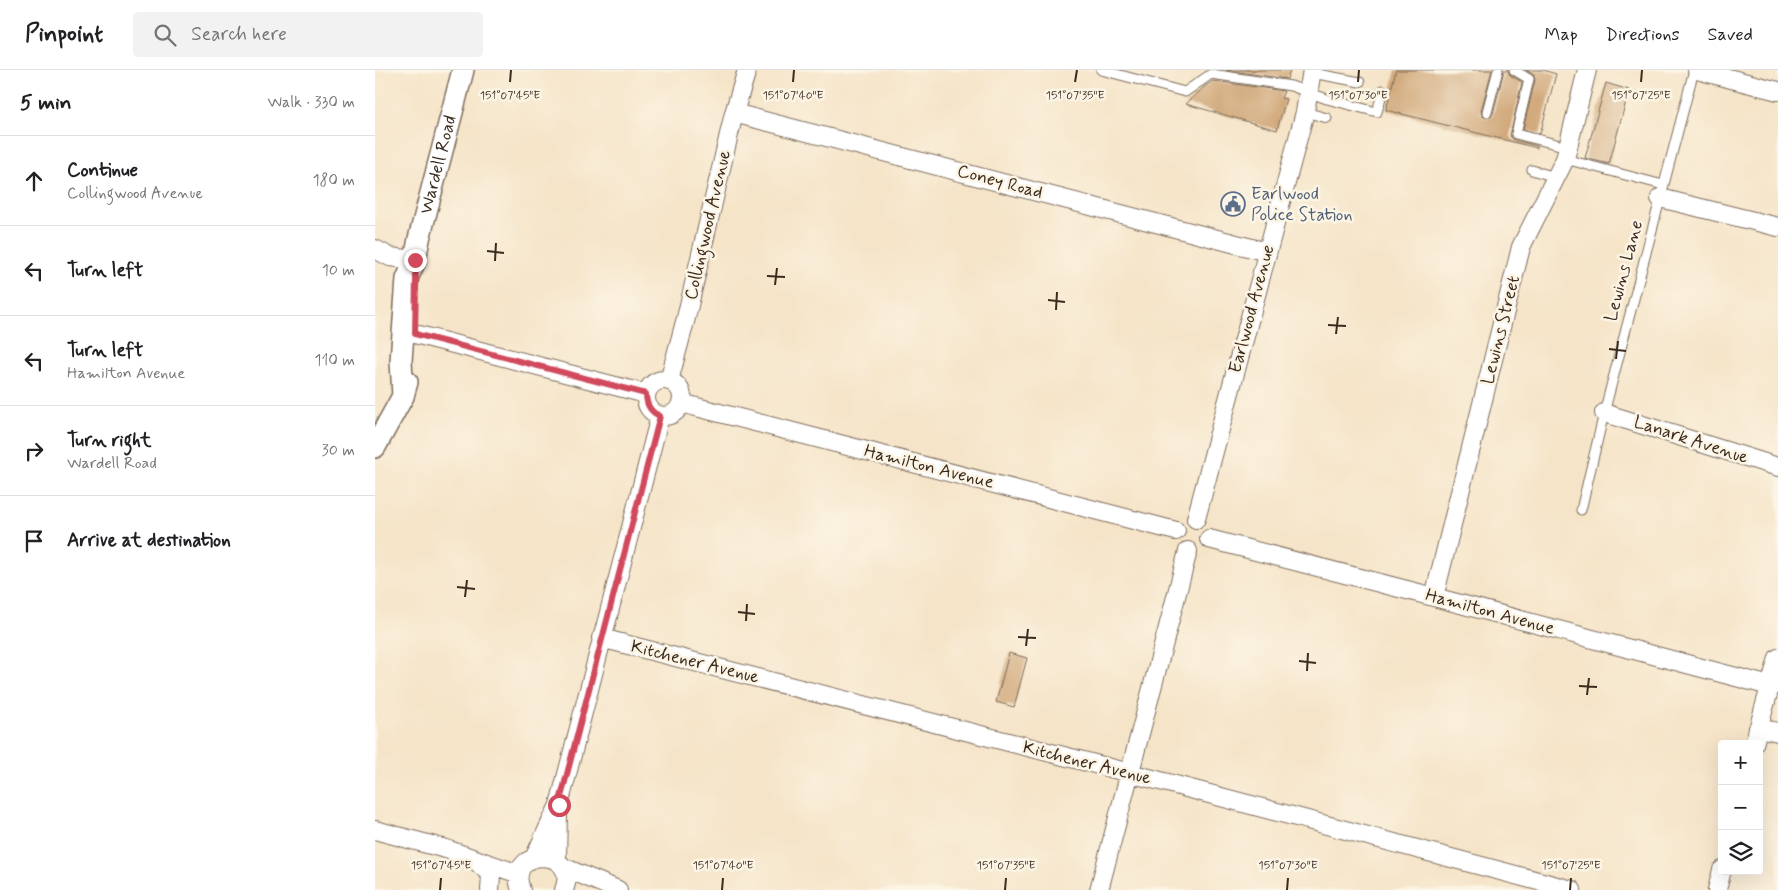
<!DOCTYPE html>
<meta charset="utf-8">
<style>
body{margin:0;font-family:Mynerve,sans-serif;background:#f2f2f2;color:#202124}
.controls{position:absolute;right:15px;bottom:15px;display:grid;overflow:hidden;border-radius:5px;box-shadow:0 5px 20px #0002}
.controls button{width:45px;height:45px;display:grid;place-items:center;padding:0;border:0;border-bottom:1px solid #e0e0e0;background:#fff;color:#202124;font:25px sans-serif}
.stop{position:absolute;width:15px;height:15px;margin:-11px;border:4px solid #d1495b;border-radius:50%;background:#fff}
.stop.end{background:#d1495b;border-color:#fff;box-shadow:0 1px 5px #0008}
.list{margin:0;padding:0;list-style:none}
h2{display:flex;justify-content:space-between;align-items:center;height:65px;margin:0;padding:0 20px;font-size:21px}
h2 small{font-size:16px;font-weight:400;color:#757577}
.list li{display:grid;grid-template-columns:32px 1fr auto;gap:15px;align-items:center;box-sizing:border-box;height:90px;padding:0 20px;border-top:1px solid #e0e0e0}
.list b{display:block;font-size:19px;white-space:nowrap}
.list p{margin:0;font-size:16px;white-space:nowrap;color:#757577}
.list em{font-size:16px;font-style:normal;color:#757577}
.icon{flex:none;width:28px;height:28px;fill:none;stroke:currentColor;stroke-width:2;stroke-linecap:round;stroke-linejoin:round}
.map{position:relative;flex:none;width:1403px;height:820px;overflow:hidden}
header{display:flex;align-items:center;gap:30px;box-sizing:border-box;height:70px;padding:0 25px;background:#fff;border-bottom:1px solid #e0e0e0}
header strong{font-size:24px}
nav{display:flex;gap:28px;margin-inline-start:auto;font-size:18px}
.search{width:350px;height:45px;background:#f2f2f2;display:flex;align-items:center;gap:12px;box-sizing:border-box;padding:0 18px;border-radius:5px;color:#757577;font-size:19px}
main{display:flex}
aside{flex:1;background:#fff}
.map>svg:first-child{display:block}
.building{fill:#d1a97c}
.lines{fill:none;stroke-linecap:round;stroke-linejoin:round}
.service-casing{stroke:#7c6b5a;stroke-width:11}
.minor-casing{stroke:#7c6b5a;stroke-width:20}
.tertiary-casing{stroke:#7c6b5a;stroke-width:24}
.service{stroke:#fff;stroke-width:9}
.minor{stroke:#fff;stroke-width:18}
.tertiary{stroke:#fff;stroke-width:21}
.route{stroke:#d1495b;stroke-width:6}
.ticks{fill:none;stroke:#3b2a1e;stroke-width:2}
.labels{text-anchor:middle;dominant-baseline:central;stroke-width:5;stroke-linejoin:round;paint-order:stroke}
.street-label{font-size:18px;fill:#3b2a1e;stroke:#fcf5e5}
.service-label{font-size:18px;fill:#4e5e75;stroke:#fcf5e5;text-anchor:start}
.ticks-label{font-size:12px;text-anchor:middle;fill:#3b2a1e;stroke:#fcf5e5;stroke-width:5;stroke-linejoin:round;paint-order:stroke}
</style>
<header>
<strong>Pinpoint</strong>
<div class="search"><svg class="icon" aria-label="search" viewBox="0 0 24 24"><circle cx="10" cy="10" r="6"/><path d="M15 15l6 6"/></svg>Search here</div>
<nav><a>Map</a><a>Directions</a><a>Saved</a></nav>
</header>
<main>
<aside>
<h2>5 min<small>Walk · 330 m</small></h2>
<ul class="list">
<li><svg class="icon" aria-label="ahead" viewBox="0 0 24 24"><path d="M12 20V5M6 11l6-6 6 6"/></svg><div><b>Continue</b><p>Collingwood Avenue</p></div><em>180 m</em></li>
<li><svg class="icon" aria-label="left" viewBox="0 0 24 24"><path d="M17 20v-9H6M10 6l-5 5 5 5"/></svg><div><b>Turn left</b></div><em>10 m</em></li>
<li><svg class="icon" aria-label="left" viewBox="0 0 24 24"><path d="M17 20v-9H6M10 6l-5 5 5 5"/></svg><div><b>Turn left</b><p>Hamilton Avenue</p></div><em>110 m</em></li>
<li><svg class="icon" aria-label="right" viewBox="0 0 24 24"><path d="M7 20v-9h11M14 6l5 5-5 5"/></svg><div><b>Turn right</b><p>Wardell Road</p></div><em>30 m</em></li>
<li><svg class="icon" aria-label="arrive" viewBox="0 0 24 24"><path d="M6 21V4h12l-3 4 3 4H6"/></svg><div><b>Arrive at destination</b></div></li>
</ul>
</aside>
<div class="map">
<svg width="1403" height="820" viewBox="0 0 1403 820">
<rect width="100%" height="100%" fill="#fcf5e5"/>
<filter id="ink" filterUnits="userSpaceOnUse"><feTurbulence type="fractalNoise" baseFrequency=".02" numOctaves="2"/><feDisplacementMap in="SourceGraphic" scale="10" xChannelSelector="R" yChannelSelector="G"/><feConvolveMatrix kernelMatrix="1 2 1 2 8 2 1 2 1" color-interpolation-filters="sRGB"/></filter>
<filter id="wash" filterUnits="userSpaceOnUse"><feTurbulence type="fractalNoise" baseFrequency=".0096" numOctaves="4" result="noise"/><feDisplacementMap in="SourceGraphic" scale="20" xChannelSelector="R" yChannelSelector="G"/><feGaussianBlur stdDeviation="1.12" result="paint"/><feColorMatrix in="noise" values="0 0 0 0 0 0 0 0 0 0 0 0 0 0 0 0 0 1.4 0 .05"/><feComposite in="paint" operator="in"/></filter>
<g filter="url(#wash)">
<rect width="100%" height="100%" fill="#f5e4c8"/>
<g id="blocks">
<!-- building -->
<path class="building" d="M851 0H915L912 9Z
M1021 0H1117L1106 41 1107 46 1111 48 1116 47 1118 44 1129 0H1133L1135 5 1147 12 1135 66 1139 70 1162 76V78L1011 40Z
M1151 0H1168L1181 4 1165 64 1148 59 1160 10 1158 4Z
M838 11 909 21 906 28 911 29 902 60 811 34 829 17Z
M1231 13 1254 20 1234 94 1210 88Z
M634 583 652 588 639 637 621 632Z"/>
</g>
</g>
<g filter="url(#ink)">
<use href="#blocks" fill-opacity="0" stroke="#7c6b5a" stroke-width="1"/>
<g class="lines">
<!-- service casing -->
<g class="service-casing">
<path id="service" d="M726 0 810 22 836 4 916 16 952 29 1002 42 1008 20
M1139 0 1154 9 1141 64 1193 77
M937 3 985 12
M930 42 952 48
M1112 42 1123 0
M1190 89 1288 115
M1157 100 1180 107
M1206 440 1229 343 1319 0"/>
</g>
<!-- minor casing -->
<g class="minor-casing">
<path id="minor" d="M1322 0 1403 21
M359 43 892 182
M1285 128 1403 157
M0 179 15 187 40 190
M40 264 271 324
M271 328a18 18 0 1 1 36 0a18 18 0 1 1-36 0Z
M294 311 311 248 359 43 372 0
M306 333 801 461
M1229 343 1403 397
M821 449 930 42 937 0
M834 469 1059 527 1395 616
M1059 527 1146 177 1190 89 1212 0
M226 568 755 703 1197 820
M1383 658 1403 662
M1379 674 1403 588
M0 760 71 779 144 804
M159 788 184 735 285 346
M100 790 116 805 115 820
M182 791 183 743
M188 797 243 820
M146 820C129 776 206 777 189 820
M724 820 813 481
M1342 820 1347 800"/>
</g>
<!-- tertiary casing -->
<g class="tertiary-casing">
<g id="tertiary">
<path id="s1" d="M28 326 26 291 32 209 40 190 44 169 88 0"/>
<path d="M0 377 28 326 32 312"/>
</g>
</g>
<!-- service -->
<use href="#service" class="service"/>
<!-- minor -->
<use href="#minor" class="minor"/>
<!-- tertiary -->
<use href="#tertiary" class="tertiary"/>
</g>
</g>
<g class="lines" filter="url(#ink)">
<!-- route -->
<path class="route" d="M40 190 41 208 40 264 271 324C271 335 275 342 285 346L184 735"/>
</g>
<!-- ticks -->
<path class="ticks" d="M135 12 136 0M418 12 419 0M700 12 702 0M983 12 984 0M1266 12 1267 0M112 181 129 183M120 191 121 173M392 206 410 207M400 215 402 198M673 230 690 232M681 240 682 222M953 255 971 256M961 264 963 247M1234 279 1251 281M1241 289 1243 271M82 517 100 519M90 527 92 510M363 542 380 544M371 551 372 534M643 567 661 568M651 576 653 559M924 591 941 593M932 601 933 583M1204 616 1222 617M1212 625 1214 608M65 820 66 808M347 820 348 808M630 820 631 808M912 820 913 808M1195 820 1196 808"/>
<!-- icons -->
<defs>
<g id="civic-ring" transform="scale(1.25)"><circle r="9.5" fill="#fcf5e5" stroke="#5c6f8a" stroke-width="1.5"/><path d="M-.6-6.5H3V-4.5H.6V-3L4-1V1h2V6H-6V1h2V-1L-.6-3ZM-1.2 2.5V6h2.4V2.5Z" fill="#5c6f8a"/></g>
</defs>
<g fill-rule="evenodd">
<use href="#civic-ring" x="858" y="134"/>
</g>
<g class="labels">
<!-- street labels -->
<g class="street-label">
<text stroke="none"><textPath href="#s1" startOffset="236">Wardell Road</textPath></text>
<text transform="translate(625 112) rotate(15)">Coney Road</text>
<text transform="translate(333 155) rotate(-77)">Collingwood Avenue</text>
<text transform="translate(1249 201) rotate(-75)">Lewins Lane</text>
<text transform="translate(877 239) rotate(-75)">Earlwood Avenue</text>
<text transform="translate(1126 260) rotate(-76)">Lewins Street</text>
<text transform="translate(1316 370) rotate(18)">Lanark Avenue</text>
<text transform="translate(554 397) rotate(14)">Hamilton Avenue</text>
<text transform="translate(1115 542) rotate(15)">Hamilton Avenue</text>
<text transform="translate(320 592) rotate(14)">Kitchener Avenue</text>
<text transform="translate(712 693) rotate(14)">Kitchener Avenue</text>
</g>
<!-- service labels -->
<g class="service-label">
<text x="876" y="124">Earlwood<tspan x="876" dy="21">Police Station</tspan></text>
</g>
</g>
<g class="ticks-label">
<text x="135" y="29">151°07'45"E</text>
<text x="418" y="29">151°07'40"E</text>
<text x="700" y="29">151°07'35"E</text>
<text x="983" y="29">151°07'30"E</text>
<text x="1266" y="29">151°07'25"E</text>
<text x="66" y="799">151°07'45"E</text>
<text x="348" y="799">151°07'40"E</text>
<text x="631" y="799">151°07'35"E</text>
<text x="913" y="799">151°07'30"E</text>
<text x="1196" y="799">151°07'25"E</text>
</g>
</svg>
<div class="controls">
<button>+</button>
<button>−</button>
<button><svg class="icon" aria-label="layers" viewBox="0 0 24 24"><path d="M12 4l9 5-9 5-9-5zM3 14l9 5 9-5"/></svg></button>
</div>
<div class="stop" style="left:184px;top:735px"></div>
<div class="stop end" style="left:40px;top:190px"></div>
</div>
</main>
